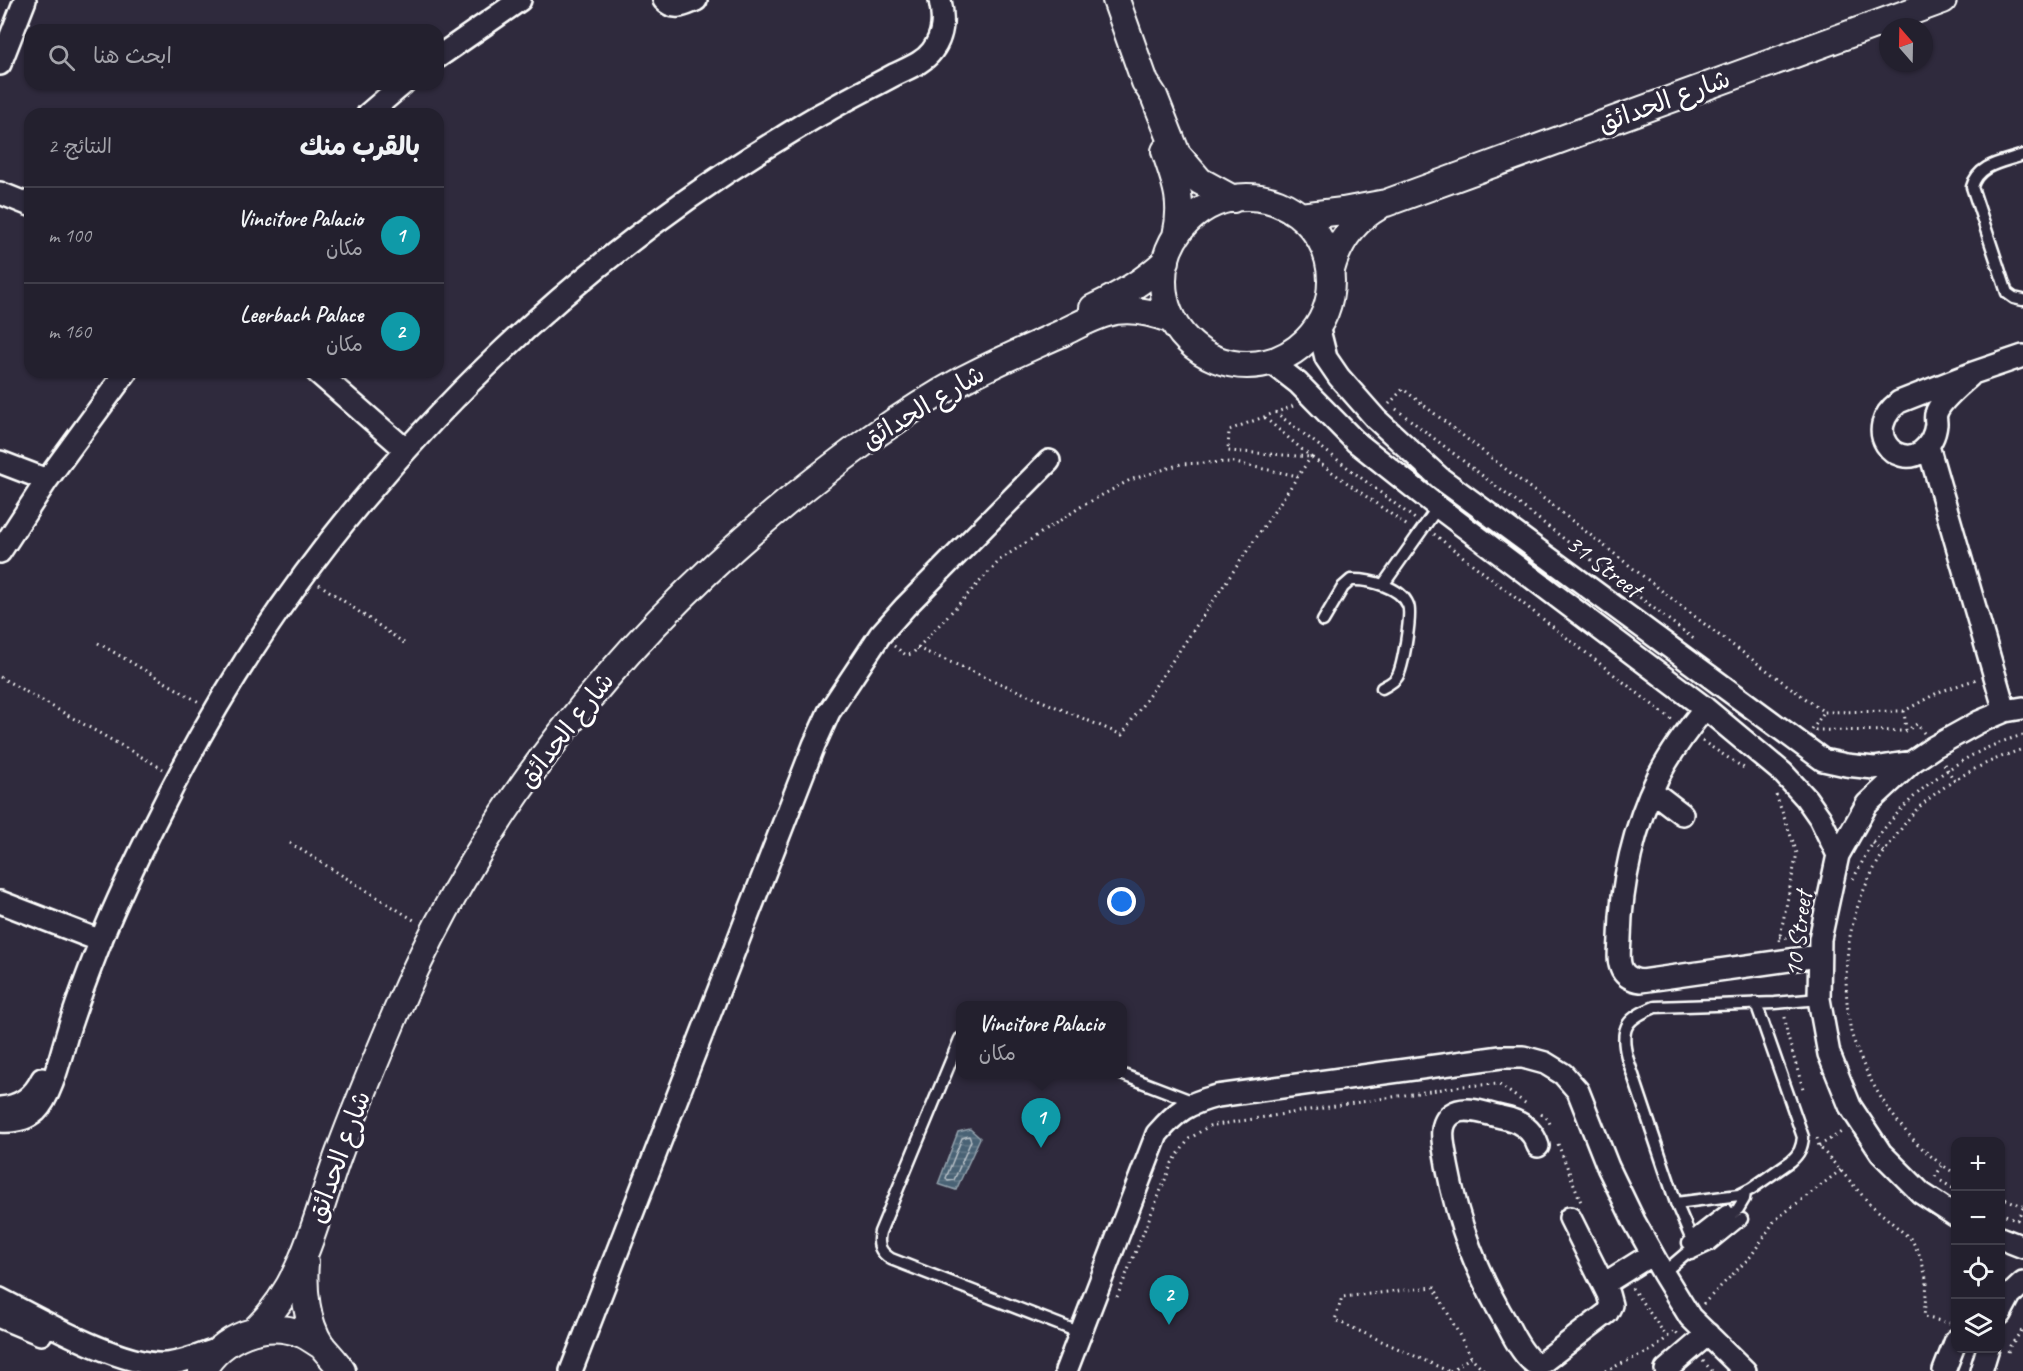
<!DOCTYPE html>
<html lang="ar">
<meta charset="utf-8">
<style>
body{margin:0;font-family:Caveat,"Playpen Sans Arabic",sans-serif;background:#2b2836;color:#f1f3f6;direction:rtl}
.controls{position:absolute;right:18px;bottom:18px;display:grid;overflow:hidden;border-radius:12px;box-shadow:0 2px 4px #0004}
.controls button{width:54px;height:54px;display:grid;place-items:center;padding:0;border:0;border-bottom:2px solid #403e4a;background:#23202e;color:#f1f3f6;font:30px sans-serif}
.compass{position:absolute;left:1879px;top:18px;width:54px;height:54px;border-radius:50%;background:#23202e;box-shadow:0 2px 4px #0004;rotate:340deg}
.you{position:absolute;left:1122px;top:902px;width:21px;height:21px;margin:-15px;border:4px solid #fff;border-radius:50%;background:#1a73e8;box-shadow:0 0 0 9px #1a73e833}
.badge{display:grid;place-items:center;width:39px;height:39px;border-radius:50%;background:#ff9aa2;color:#fff;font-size:20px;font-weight:700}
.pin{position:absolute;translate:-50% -50px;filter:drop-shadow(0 2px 3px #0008)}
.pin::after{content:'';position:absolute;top:32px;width:21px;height:18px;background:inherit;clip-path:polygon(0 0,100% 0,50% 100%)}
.popup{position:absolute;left:956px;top:1001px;width:171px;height:78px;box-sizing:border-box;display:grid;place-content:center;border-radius:12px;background:#23202e;filter:drop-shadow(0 2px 4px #0005);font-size:20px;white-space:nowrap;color:#a3a3aa}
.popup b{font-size:22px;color:#f1f3f6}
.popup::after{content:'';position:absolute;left:50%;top:100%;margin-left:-12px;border:12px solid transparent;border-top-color:#23202e}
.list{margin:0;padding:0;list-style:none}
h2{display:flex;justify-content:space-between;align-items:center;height:78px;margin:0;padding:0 24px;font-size:26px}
h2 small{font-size:20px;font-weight:400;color:#a3a3aa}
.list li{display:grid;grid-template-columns:39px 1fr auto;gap:18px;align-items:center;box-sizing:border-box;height:96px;padding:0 24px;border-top:2px solid #403e4a}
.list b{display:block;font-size:22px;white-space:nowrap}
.list p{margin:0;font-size:20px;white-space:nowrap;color:#a3a3aa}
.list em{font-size:20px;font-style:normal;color:#a3a3aa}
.icon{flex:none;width:33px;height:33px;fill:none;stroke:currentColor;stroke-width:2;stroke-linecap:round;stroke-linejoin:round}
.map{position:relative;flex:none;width:2023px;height:1371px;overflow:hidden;direction:ltr}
.search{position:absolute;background:#23202e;box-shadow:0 2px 4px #0004;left:24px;top:24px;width:420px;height:66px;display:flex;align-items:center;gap:15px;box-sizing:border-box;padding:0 21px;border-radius:18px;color:#a3a3aa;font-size:22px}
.panel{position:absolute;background:#23202e;box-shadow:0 2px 4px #0004;left:24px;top:108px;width:420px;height:270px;border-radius:18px;direction:rtl}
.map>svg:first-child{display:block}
.water{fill:url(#water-rules);stroke:#92a1ac;stroke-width:1.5}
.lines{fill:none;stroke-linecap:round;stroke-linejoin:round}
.shore{stroke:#b7c0c7;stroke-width:1.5}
.service-casing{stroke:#fff;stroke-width:15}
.minor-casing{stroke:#fff;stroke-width:26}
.tertiary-casing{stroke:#fff;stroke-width:30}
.path{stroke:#fff;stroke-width:3;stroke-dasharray:1.5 4.5;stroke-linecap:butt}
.service{stroke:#2f2a3d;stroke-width:10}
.minor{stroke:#2f2a3d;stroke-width:21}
.tertiary{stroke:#2f2a3d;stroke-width:26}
.labels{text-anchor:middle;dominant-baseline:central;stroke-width:6;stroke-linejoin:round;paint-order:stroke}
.street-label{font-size:26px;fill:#fff;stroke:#2f2a3d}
</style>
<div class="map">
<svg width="2023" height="1371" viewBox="0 0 2023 1371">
<defs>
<pattern id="water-rules" width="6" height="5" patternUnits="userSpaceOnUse" patternTransform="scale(1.5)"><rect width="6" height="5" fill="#4a6274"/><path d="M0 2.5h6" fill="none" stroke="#657a89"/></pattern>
</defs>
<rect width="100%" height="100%" fill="#2f2a3d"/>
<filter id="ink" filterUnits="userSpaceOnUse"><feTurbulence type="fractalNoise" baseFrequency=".0167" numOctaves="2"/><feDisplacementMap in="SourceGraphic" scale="12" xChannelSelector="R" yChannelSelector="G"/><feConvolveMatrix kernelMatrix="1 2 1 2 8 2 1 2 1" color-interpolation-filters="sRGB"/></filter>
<g filter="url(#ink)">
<!-- water -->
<path class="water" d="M970 1129 980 1138 956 1190 938 1184 958 1132Z"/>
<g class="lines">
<!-- shore -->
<path class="shore" d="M969 1136 971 1141 954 1180 948 1181 946 1178 962 1138Z"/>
<!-- service casing -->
<g class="service-casing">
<path id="service" d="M2023 155C2003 162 1978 164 1972 187L2007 293 2014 298 2023 300
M1383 585 1438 507
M1323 621 1343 587 1351 580C1369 579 1401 587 1408 605 1412 614 1403 668 1397 677 1394 682 1387 685 1382 688
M960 1039 880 1232C877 1245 880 1252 891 1259L1081 1333
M1121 1074 1194 1102
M1676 1203 1739 1195 1751 1189 1791 1161C1799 1154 1802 1148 1803 1137L1756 1003
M1691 1238 1676 1203 1627 1057C1619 1026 1628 1018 1655 1007L1775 1003 1819 999
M1688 1243 1696 1234 1727 1210
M1691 1254 1710 1245 1742 1219
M1663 1273 1738 1209 1744 1199 1745 1193"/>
</g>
<!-- minor casing -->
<g class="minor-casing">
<path id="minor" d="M664 0C674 11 684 5 696 0
M438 57 520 0
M0 64 25 0
M368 114 403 84
M0 193 30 205
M1318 326 1326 358 1339 377 1376 419 1440 478 1823 760 1846 765 1874 768 1912 762
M1271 362 1298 383 1355 441 1438 507 1705 708 1783 773 1806 798 1820 818 1838 855
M317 372 406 450
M1973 373C1963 383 1939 401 1936 414 1935 417 1936 421 1936 424 1935 435 1930 445 1921 452 1896 469 1861 431 1899 402Z
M1973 373 2023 356
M1928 446 2005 711
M0 462 47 480
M0 552 47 480 126 372
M1705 708C1687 730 1671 752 1658 777 1634 826 1621 883 1620 938 1620 948 1617 960 1622 970 1626 977 1633 980 1641 981L1818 956
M1652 791 1682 814
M0 902 101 941
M0 1108C19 1107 34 1096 42 1079
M0 1121C13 1122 26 1120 36 1111 54 1094 63 1043 72 1019 80 995 89 971 98 948 114 905 135 863 155 822 211 708 280 599 361 502 481 358 621 235 781 138 796 129 811 119 827 111 849 98 872 87 894 75 908 68 923 63 932 51 944 35 944 18 940 0
M1538 1146C1532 1128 1518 1120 1501 1117 1487 1114 1465 1105 1452 1114 1436 1125 1445 1149 1447 1165 1458 1225 1477 1274 1508 1326 1514 1338 1523 1355 1534 1363L1543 1362 1607 1313 1611 1305 1608 1294 1570 1218
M1956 1216 1921 1193 1881 1153 1850 1106 1829 1054 1819 999 1820 939 1838 855 1867 804 1912 762 1934 747 1979 722 2005 711 2023 708
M2000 1238 2023 1247
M1604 1284 1652 1254
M0 1299C41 1320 122 1367 166 1364 184 1363 202 1354 219 1349
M2000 1314 2010 1295 2023 1283
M0 1317 41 1334
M1666 1370 1708 1334
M571 1371 814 745 829 712 880 635 905 607 1049 461
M1066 1371 1157 1134C1178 1110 1187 1104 1217 1096L1501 1057H1523L1545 1063 1563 1074 1578 1091 1608 1167 1634 1221 1663 1273 1690 1317 1745 1371
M1944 1371 1956 1340
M1981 1371 1988 1348"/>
</g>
<!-- tertiary casing -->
<g class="tertiary-casing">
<path id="tertiary" d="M1116 0 1145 82 1154 96 1177 154 1200 181 1233 199
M1165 151C1176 183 1184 202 1176 236
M1163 281a84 84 0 1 1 168 0a84 84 0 1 1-168 0Z
M1300 216 1343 211 1386 203 1943 0
M1331 270C1338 243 1354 221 1378 207
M1093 308C1121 295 1143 282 1166 261
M305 1262C303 1289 306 1322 321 1345 328 1354 336 1361 342 1371
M255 1330C305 1282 315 1219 338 1156 355 1109 375 1062 395 1015 480 814 618 641 786 503 843 457 900 414 964 379 996 362 1029 348 1062 333 1079 325 1097 314 1116 311 1135 308 1154 313 1172 320
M202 1371C222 1337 264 1319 302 1334 309 1337 315 1342 322 1346"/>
</g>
<!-- path -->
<path class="path" d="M1389 404 1403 389 1716 633 1824 712 1904 711 1939 692 1977 679
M1293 406 1229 430 1228 451 1311 457 1409 527
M1396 409 1616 579
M1275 412 1415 519
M1434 534 1672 720
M1616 579 1695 640
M319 584 404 643
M98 643 199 702
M894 646 906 655 912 654 1001 559 1082 506 1130 480 1181 464 1230 462 1298 476
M917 648 1122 735 1311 457 1264 417
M0 677 163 769
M1904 711 1906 730
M1812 730 1824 712
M1815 730 1906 731 1917 724 1924 733
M1702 741 1747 770
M1944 764 1954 780
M1776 795 1797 853 1779 941
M290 843 417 922
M1873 843 1884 852
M1853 879C1860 867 1866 853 1874 842 1911 791 1962 752 2023 735
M1779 937 1798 938
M1785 1017 1787 1034 1804 1092
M1541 1114 1548 1119 1550 1124
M1817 1138 1819 1146 1870 1204 1912 1240 1921 1258 1927 1282 1924 1317 1949 1323
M1558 1144 1581 1202
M1819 1146 1843 1131
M1956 1174C1911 1147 1877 1100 1858 1052 1855 1043 1851 1035 1850 1026 1839 959 1851 896 1892 841 1900 831 1908 818 1917 809 1950 779 1982 763 2023 749
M1935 1177 1942 1166
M1941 1181 1956 1190
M2000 1197 2023 1206
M2000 1213 2023 1222
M2017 1220 2023 1208
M1632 1288 1667 1337
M1117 1297 1172 1163 1189 1139 1209 1126 1462 1086 1498 1084 1528 1105
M1703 1304 1751 1256 1775 1220 1841 1170
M2008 1352 2010 1346 2023 1329
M1703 1361 1712 1371
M1448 1371 1335 1320 1342 1297 1434 1287 1471 1357 1485 1371
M1450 1371 1471 1357
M1605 1371 1654 1349 1674 1331 1678 1335"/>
<!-- service -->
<use href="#service" class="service"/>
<!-- minor -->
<use href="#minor" class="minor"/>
<!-- tertiary -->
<use href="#tertiary" class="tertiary"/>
</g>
</g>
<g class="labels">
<!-- street labels -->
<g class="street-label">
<text transform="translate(1664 101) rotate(-20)">شارع الحدائق</text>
<text transform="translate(923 407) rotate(-31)">شارع الحدائق</text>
<text transform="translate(1604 566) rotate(37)">31 Street</text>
<text transform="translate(566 730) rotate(-52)">شارع الحدائق</text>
<text transform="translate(1798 934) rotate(-83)">10 Street</text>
<text transform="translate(339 1157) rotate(-70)">شارع الحدائق</text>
</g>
</g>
</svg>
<div class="controls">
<button>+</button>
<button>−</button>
<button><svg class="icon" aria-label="locate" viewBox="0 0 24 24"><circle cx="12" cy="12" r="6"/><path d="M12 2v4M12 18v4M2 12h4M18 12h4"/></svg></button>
<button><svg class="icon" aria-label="layers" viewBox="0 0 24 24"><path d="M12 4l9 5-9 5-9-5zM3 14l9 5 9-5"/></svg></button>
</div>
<svg class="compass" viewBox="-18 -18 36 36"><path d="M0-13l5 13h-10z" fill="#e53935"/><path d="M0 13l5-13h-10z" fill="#a3a3aa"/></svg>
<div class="you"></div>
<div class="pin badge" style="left:1041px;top:1148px;background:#0f9aa8">1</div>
<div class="popup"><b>Vincitore Palacio</b>مكان</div>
<div class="pin badge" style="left:1169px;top:1325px;background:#0f9aa8">2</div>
<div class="search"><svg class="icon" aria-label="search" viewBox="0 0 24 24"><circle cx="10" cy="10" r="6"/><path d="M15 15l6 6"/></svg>ابحث هنا</div>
<section class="panel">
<h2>بالقرب منك<small>النتائج: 2</small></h2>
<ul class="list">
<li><span class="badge" style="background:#0f9aa8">1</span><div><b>Vincitore Palacio</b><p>مكان</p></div><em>100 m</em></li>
<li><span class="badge" style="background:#0f9aa8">2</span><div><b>Leerbach Palace</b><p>مكان</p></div><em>160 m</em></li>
</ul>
</section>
</div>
